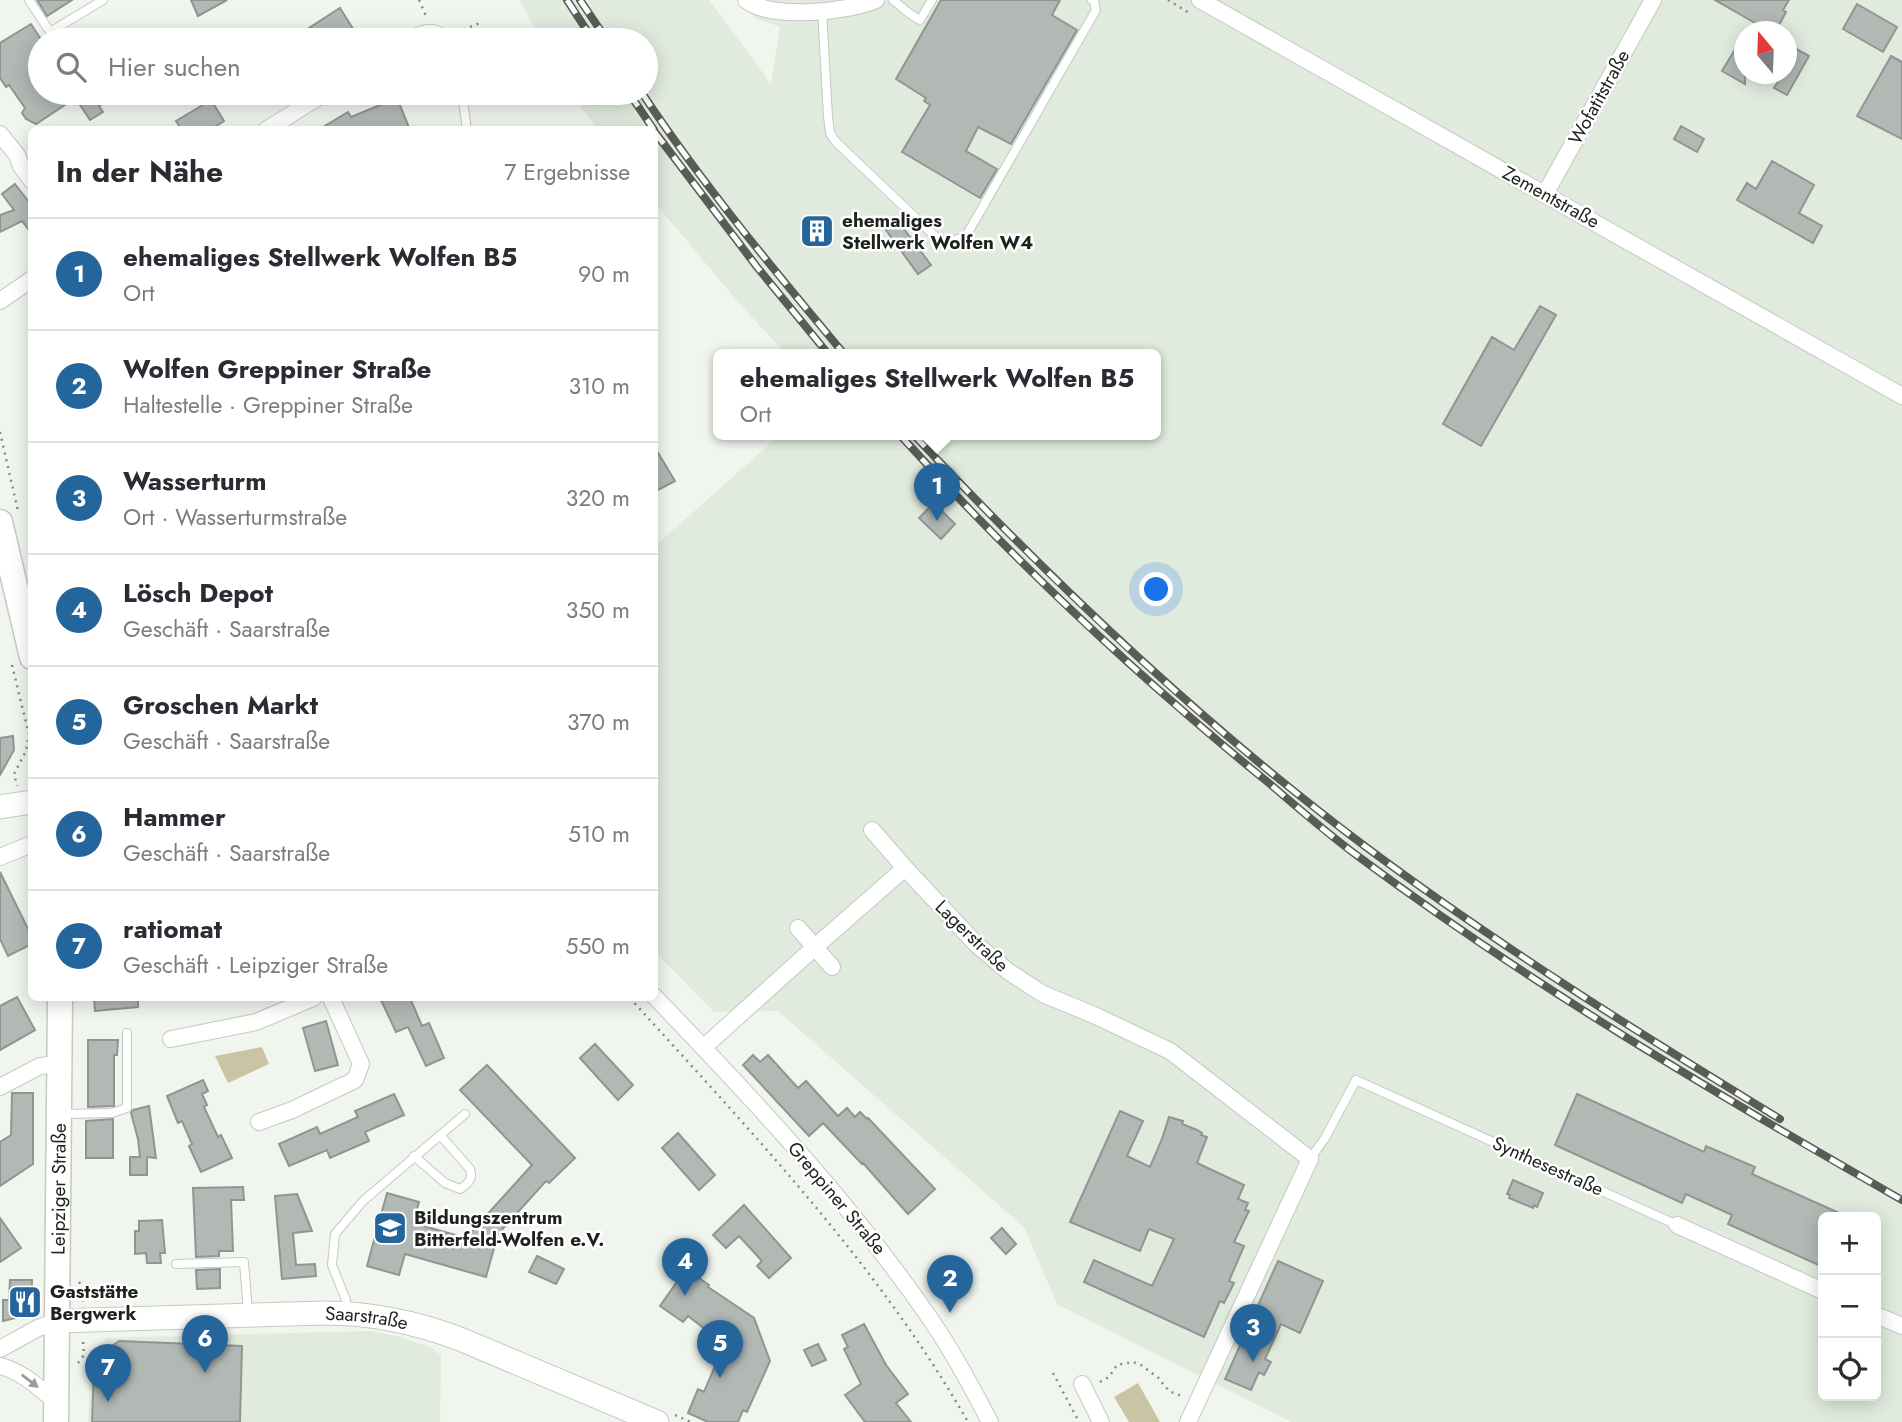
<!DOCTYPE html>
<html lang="de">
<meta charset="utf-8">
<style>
body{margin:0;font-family:Jost,sans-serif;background:#f7f7f7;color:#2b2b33}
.controls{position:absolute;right:21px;bottom:21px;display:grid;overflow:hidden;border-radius:10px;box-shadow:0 4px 18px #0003}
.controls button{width:63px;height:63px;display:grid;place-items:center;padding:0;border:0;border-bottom:2px solid #e1e1e2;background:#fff;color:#2b2b33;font:35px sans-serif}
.compass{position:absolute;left:1734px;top:21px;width:63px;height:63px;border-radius:50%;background:#fff;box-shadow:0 4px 18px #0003;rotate:341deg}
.you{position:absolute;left:1157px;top:590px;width:24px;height:24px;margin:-18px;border:5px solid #fff;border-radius:50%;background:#1a73e8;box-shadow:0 0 0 10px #1a73e833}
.badge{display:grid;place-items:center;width:46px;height:46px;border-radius:50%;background:#24659b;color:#fff;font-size:23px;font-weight:700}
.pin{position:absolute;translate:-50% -58px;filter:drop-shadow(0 2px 4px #0008)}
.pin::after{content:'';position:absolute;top:37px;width:24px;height:21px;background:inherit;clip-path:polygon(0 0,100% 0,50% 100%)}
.popup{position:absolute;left:713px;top:349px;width:448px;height:91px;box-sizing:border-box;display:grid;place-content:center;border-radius:10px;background:#fff;filter:drop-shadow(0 2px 5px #0005);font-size:23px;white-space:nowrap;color:#7c7c81}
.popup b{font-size:26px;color:#2b2b33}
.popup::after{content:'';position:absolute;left:50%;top:100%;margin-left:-14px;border:14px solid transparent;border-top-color:#fff}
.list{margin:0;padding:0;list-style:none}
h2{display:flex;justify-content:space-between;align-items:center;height:91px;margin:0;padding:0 28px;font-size:30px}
h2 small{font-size:23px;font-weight:400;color:#7c7c81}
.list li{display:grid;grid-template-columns:46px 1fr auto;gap:21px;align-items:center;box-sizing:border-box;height:112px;padding:0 28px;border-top:2px solid #e1e1e2}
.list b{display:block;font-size:26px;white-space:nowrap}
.list p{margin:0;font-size:23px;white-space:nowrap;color:#7c7c81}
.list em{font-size:23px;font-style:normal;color:#7c7c81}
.icon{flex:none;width:38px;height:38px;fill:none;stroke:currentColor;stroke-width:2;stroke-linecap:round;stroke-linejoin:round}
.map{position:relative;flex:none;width:1902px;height:1422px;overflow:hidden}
.search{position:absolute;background:#fff;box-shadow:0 4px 18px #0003;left:28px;top:28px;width:630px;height:77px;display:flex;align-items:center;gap:18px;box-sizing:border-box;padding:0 24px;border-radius:38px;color:#7c7c81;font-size:26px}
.panel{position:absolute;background:#fff;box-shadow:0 4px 18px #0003;left:28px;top:126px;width:630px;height:875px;border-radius:10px}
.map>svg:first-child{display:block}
.built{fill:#e0ebde;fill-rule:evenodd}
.green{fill:#cbc4a4}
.building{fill:#b2b9b5;stroke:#8f9692;stroke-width:2}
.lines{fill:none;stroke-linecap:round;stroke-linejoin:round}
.lane-casing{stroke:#c4c9c3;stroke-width:10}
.street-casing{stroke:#c4c9c3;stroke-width:18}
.secondary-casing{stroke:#c4c9c3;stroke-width:25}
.primary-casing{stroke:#c4c9c3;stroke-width:27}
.path{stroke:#878b86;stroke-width:2.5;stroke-dasharray:2 5;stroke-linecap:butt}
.lane{stroke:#fff;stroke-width:8}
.street{stroke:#fff;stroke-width:16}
.secondary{stroke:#fff;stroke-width:23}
.primary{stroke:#fff;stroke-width:24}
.rail-casing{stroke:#595b57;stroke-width:8}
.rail{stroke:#fff;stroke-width:5;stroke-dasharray:16;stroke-linecap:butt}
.oneway{fill:#9a9b9a}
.labels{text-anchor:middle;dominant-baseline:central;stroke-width:5;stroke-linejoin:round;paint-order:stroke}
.street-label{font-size:19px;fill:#1f211e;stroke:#fff}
.poi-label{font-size:19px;font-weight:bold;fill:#1f211e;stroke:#fff;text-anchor:start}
</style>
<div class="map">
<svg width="1902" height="1422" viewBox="0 0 1902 1422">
<rect width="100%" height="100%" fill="#f0f5ee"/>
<!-- built -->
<path class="built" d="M520 0H709L771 84 780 27 755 18 738 0H1902V1422H1291L1057 1304 1024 1227 778 1011 714 1012 655 952V546L780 435H1156V355H787L738 302 655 203 654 130 598 129 570 93H646V40H540ZM1744 32H1786V74H1744ZM1823 1217H1876V1396H1823Z
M372 1331 400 1337 430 1347 441 1355 440 1422H88L91 1354 107 1338Z"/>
<!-- green -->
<path class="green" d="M262 1047 269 1064 228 1083 215 1056Z
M1138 1383 1160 1422H1161H1129L1114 1397Z"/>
<!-- building -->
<path class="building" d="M37 0H72L47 16Z
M191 0H227L198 16Z
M941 0H1060L1052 15 1077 30 1011 144 978 127 966 151 997 169 980 198 902 152 930 105 924 101 926 98 896 79Z
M1715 0H1789L1783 10 1786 12 1778 27 1768 22 1764 28Z
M1857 4 1897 27 1883 52 1843 29Z
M340 8 360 40H317L309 28Z
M31 24 40 38V93H83L36 124 26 119 22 113 25 108 9 85 6 87 0 78V43Z
M1787 44 1809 56 1787 95 1774 88 1783 74H1787Z
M1736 48 1745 53V84L1722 71Z
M1891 56 1902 62V139L1857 116Z
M92 93H118L99 106 103 112 90 120 78 102Z
M397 98 410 130H318L348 112 351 117Z
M211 100 224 121 210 130H182L176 121Z
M1681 126 1704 139 1697 152 1674 139Z
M1772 161 1814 185 1799 213 1822 226 1813 243 1737 200 1747 183 1756 189Z
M15 184 32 206V234L22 221 0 232V215L14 210 2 194Z
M895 217 931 265 918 274 883 226Z
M813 220 816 223 820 220 831 236 817 246 803 227Z
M1540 306 1556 315 1481 446 1443 424 1492 337 1514 350Z
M654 446 675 481 654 492Z
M934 503 955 524 941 539 919 518Z
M13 736 14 750 0 775V738Z
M0 872 32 937V944L8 956 0 939Z
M17 997 35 1030 0 1050V1006Z
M94 998H138V1007L95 1011Z
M380 998H410L422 1026 429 1023 444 1058 426 1066 408 1027 396 1032Z
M326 1021 338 1065 315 1071 303 1028Z
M88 1040H118L117 1055H114V1106L88 1107Z
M595 1044 633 1085 618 1100 580 1058Z
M753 1055 760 1062 768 1055 798 1088 806 1081 838 1116 847 1108 855 1117 860 1112 867 1119 868 1118 935 1189 908 1214 863 1163 862 1164 823 1123 809 1136 743 1065Z
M487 1065 575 1158 549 1183 546 1181 498 1234 486 1277 405 1254 399 1275 367 1266 387 1193 419 1202 413 1223 466 1238 532 1165 460 1090Z
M203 1080 208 1091 202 1094 207 1105 204 1107 218 1137 221 1135 232 1158 201 1172 189 1146 192 1144 182 1121 178 1123 167 1096Z
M12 1093H33V1164L0 1186V1142L11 1135Z
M394 1094 404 1115 365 1132 369 1141 330 1158 327 1150 289 1166 279 1144 317 1127 320 1134 358 1117 355 1111Z
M1577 1094 1704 1152 1706 1146 1755 1167 1752 1174 1848 1217H1823V1267L1728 1224 1732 1215 1686 1194 1682 1203 1555 1145Z
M149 1106 156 1158 147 1157V1175H130V1157H140L138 1139 131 1113 133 1110Z
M1120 1111 1143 1121 1127 1156 1150 1167 1162 1139 1169 1117 1183 1121 1182 1124 1197 1130 1202 1133 1201 1135 1207 1137 1197 1163 1244 1185 1238 1199 1248 1203 1245 1210 1249 1211 1234 1242 1244 1246 1229 1281 1234 1283 1224 1303 1220 1301 1204 1337 1084 1282 1094 1260 1152 1286 1174 1239 1149 1229 1140 1251 1070 1222Z
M113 1119V1158H86V1121Z
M678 1133 715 1175 699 1190 662 1148Z
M1513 1180 1543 1193 1537 1207 1534 1205 1533 1208 1509 1198 1510 1195 1507 1194Z
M243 1187 244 1200H231L233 1251H219V1256L196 1257 193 1188Z
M297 1194 312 1231 293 1233 296 1265 315 1264 316 1276 282 1279 275 1196Z
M744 1205 791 1258 769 1278 757 1266 762 1261 739 1236 726 1248 713 1235Z
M0 1218 21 1248 0 1262Z
M162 1220 165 1253H160L161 1263H147L146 1253 135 1254V1231H139V1221Z
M1002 1228 1016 1244 1006 1254 991 1238Z
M537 1256 564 1269 556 1284 529 1272Z
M1278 1261 1323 1281 1300 1333 1281 1324 1265 1359 1271 1362 1264 1375 1259 1372 1251 1390 1225 1379Z
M220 1269V1288L197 1289 196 1270Z
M686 1269 709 1285 708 1287 754 1318 770 1361 747 1412 743 1410 738 1422H708L688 1413 698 1389 704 1392 722 1350 711 1343 715 1337 688 1316 683 1322 660 1306Z
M10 1280H32L31 1311 29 1315 3 1321V1300H9Z
M864 1324 886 1365 908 1394 896 1403 911 1422H865L845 1395 861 1384 844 1349 848 1347 842 1335Z
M119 1341 242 1346 240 1422H92L94 1365 101 1356V1347L109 1348Z
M818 1344 826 1360 812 1366 804 1350Z"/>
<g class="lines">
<!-- lane casing -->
<g class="lane-casing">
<path id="lane" d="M29 0 50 32 103 0
M893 0 910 14 920 20 932 0
M822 10 828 117 830 133 836 142 938 239 947 243 966 236 1096 10 1094 1 1092 0
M462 93 467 130
M62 1114 112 1113 127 1108V1033
M414 1156 445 1183 460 1189C469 1183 473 1179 470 1169L440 1135
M1310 1159 1325 1138 1356 1080 1677 1225
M176 1264 244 1262 248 1313
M347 1313 346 1300 332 1265 335 1234 363 1201 465 1114"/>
</g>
<!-- street casing -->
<g class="street-casing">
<path id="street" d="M746 0C770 20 849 12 876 0
M1200 0 1902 396
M410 40C423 32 433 29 445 40
M266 130 325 93
M0 134 17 155 21 166 32 181
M1545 194 1653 0
M0 301 32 279
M872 830 905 868
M0 857 32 844
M798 928 832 967
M654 996C753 1099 851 1203 931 1320 953 1352 972 1388 990 1422
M171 1039 256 1022 313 998
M703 1048 815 947 905 868 977 945 1009 972 1043 994 1096 1016 1170 1051 1310 1159 1188 1422
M0 1087 40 1066 59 1064
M259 1122 292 1110 355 1080 361 1064 331 998
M1677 1225 1823 1291
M1876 1315 1902 1326
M0 1349 38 1328 57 1321
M0 1366C23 1372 38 1387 56 1402
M1082 1384 1101 1422"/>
</g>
<!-- secondary casing -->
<g class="secondary-casing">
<g id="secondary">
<path d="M0 807 32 802"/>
<path id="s1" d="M57 1321 325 1313C373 1313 415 1322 460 1339L657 1422"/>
</g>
</g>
<!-- primary casing -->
<g class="primary-casing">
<g id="primary">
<path d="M0 522 32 657"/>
<path id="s2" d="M56 1422 60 998"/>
</g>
</g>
<!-- path -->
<path class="path" d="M419 0 426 16
M1168 0 1189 13
M457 32 480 23
M0 432 18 511
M12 665 29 735 26 751 14 774 17 786
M630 998C751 1132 878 1264 968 1422
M79 1282 84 1290 83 1302
M84 1290 93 1299
M78 1363 84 1355 83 1340
M1053 1373 1079 1422
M1100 1382 1109 1377 1117 1365 1133 1362 1141 1365 1160 1379 1164 1386 1171 1392 1182 1396
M675 1415 691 1422"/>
<!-- lane -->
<use href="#lane" class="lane"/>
<!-- street -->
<use href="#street" class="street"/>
<!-- secondary -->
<use href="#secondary" class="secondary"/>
<!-- primary -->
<use href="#primary" class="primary"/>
<!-- rail casing -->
<g class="rail-casing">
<path id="rail" d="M567 0 593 40
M580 0 607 40
M629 93 654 130
M642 93C703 185 774 270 845 355
M654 131 757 267 829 355
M900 435C1014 561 1138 677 1270 784 1299 809 1328 834 1359 857 1531 985 1716 1094 1902 1200
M914 435C1054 584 1203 725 1366 847 1499 946 1639 1033 1780 1119"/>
</g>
<!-- rail -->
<use href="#rail" class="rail"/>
</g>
<!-- one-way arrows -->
<defs><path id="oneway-solid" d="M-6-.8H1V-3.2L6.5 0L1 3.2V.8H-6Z" transform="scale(1.75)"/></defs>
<use class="oneway" href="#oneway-solid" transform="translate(30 1381) rotate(38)"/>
<!-- icons -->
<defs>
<g id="building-square" transform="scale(1.75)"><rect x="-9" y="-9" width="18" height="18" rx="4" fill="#24659b" stroke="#fff"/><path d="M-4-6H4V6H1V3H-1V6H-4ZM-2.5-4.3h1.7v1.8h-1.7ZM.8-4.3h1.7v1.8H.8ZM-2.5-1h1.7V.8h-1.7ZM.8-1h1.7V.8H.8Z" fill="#fff"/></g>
<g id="school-square" transform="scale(1.75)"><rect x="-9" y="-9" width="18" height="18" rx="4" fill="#24659b" stroke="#fff"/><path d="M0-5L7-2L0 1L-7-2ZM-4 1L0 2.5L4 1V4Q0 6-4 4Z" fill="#fff"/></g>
<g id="restaurant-square" transform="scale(1.75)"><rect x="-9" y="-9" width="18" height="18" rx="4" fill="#24659b" stroke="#fff"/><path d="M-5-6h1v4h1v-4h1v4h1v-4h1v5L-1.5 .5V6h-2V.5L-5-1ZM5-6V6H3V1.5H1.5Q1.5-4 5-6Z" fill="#fff"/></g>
</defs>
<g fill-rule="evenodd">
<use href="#building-square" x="817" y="231"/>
<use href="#school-square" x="390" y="1228"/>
<use href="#restaurant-square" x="25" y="1302"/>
</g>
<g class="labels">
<!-- street labels -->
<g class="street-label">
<text transform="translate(1599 97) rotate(-61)">Wofatitstraße</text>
<text transform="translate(1551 197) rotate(29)">Zementstraße</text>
<text transform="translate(972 936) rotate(44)">Lagerstraße</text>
<text transform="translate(1548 1166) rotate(24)">Synthesestraße</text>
<text stroke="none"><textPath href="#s2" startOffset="233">Leipziger Straße</textPath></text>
<text transform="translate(837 1198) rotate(50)">Greppiner Straße</text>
<text stroke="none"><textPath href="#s1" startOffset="310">Saarstraße</textPath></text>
</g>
<!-- poi labels -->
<g class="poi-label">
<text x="842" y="220">ehemaliges<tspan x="842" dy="22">Stellwerk Wolfen W4</tspan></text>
<text x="414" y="1217">Bildungszentrum<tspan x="414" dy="22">Bitterfeld-Wolfen e.V.</tspan></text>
<text x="50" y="1291">Gaststätte<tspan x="50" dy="22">Bergwerk</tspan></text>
</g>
</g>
</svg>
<div class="controls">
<button>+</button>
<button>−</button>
<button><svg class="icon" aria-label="locate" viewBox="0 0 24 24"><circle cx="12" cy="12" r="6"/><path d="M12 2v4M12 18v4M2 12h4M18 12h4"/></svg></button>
</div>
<svg class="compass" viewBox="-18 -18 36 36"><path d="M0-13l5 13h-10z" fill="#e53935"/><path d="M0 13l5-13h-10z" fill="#7c7c81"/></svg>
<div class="you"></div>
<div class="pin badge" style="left:937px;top:521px">1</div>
<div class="popup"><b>ehemaliges Stellwerk Wolfen B5</b>Ort</div>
<div class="pin badge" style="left:950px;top:1313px">2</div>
<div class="pin badge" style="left:1253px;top:1362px">3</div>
<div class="pin badge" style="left:685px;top:1296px">4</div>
<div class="pin badge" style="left:720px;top:1378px">5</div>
<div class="pin badge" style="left:205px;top:1373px">6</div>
<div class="pin badge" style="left:108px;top:1402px">7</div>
<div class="search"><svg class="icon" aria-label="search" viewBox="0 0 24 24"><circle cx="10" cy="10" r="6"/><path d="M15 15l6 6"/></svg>Hier suchen</div>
<section class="panel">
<h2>In der Nähe<small>7 Ergebnisse</small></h2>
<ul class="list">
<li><span class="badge">1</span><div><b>ehemaliges Stellwerk Wolfen B5</b><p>Ort</p></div><em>90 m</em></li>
<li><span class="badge">2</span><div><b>Wolfen Greppiner Straße</b><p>Haltestelle · Greppiner Straße</p></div><em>310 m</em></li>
<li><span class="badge">3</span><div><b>Wasserturm</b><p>Ort · Wasserturmstraße</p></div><em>320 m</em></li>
<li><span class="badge">4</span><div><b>Lösch Depot</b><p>Geschäft · Saarstraße</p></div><em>350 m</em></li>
<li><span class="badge">5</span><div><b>Groschen Markt</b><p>Geschäft · Saarstraße</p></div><em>370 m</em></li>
<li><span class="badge">6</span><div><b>Hammer</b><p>Geschäft · Saarstraße</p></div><em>510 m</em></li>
<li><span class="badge">7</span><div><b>ratiomat</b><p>Geschäft · Leipziger Straße</p></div><em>550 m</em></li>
</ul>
</section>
</div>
